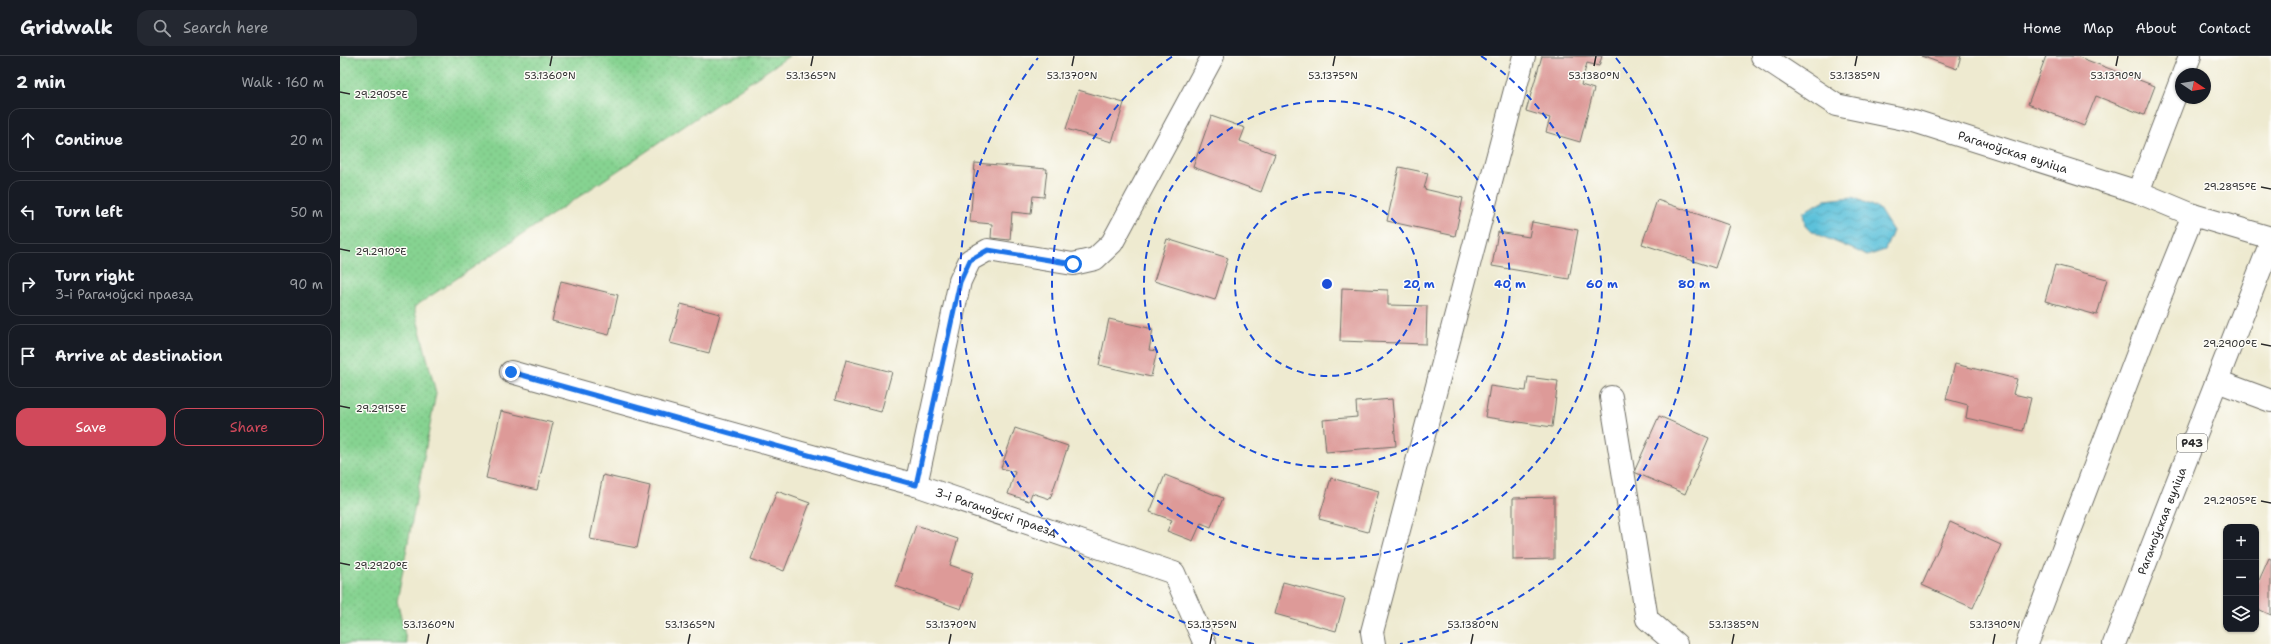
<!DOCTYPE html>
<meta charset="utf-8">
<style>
body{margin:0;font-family:"Shantell Sans",sans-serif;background:#242831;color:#f1f3f6}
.controls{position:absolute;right:12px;bottom:12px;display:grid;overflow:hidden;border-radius:8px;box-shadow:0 1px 3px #0004}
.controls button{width:36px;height:36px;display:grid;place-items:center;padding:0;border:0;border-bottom:1px solid #363941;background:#171b24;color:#f1f3f6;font:20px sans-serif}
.compass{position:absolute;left:1835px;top:12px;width:36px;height:36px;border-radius:50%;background:#171b24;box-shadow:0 1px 3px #0004;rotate:102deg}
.stop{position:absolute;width:12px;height:12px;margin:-9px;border:3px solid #1a73e8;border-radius:50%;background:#fff}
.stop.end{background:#1a73e8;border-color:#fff;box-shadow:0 1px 4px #0008}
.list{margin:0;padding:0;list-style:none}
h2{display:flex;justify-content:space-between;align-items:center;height:52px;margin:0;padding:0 16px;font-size:17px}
h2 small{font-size:13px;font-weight:400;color:#9ea1a6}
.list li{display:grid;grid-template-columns:26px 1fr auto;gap:12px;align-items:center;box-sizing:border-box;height:64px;margin:0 8px 8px;padding:0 8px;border:1px solid #363941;border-radius:12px}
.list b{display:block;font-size:15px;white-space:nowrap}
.list p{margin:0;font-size:13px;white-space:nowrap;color:#9ea1a6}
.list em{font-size:13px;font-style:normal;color:#9ea1a6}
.actions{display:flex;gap:8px;padding:12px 16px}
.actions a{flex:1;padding:9px 0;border:1px solid #d1495b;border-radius:12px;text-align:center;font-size:14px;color:#d1495b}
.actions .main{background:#d1495b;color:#fff}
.icon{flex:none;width:22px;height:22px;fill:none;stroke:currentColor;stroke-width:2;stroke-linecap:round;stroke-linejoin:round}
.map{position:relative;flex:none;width:1931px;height:588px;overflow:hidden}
header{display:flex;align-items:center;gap:24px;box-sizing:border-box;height:56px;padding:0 20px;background:#171b24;border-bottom:1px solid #363941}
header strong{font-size:19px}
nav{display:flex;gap:22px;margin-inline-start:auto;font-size:14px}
.search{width:280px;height:36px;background:#242831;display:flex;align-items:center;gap:10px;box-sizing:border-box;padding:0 14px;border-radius:12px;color:#9ea1a6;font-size:15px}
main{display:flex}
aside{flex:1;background:#171b24}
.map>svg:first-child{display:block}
.grass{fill:url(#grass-dots);stroke:#587f5e}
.water{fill:url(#water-waves);stroke:#447682}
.building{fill:#dd9a98}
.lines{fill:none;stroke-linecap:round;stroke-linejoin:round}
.minor-casing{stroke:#6f6e65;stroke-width:24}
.primary-casing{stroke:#6f6e65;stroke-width:24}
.minor{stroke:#fff;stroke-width:22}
.primary{stroke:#fff;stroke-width:22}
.route{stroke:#1a73e8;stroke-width:5}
.ticks{fill:none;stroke:#2b2b2b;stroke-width:1.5}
.ring{fill:none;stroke:#1d4ed8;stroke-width:2;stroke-dasharray:7 5}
.labels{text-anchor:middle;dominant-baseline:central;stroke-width:3;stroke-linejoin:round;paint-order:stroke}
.shield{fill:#fdfcf7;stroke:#6a6a68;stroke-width:1}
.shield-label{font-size:11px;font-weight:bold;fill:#2b2b2b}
.street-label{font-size:12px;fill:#2b2b2b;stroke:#fdfcf7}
.ticks-label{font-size:10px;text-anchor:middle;fill:#2b2b2b;stroke:#fdfcf7;stroke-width:3;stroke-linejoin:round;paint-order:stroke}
.centre{fill:#1d4ed8;stroke:#fdfcf7;stroke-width:2}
.ring-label{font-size:12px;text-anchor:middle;font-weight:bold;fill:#1d4ed8;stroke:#fdfcf7;stroke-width:3;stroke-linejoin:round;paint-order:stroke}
</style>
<header>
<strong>Gridwalk</strong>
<div class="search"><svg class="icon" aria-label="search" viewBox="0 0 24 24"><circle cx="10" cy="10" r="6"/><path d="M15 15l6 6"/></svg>Search here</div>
<nav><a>Home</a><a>Map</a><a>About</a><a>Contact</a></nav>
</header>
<main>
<aside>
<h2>2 min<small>Walk · 160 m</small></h2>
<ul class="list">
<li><svg class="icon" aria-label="ahead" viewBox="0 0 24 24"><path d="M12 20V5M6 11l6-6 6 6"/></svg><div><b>Continue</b></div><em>20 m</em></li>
<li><svg class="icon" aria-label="left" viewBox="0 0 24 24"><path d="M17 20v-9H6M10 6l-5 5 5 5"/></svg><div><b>Turn left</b></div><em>50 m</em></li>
<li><svg class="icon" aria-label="right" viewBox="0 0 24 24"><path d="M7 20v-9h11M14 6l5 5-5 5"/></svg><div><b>Turn right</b><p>3-і Рагачоўскі праезд</p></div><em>90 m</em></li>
<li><svg class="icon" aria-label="arrive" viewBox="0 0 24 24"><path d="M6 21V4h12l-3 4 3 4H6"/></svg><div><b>Arrive at destination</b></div></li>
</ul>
<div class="actions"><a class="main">Save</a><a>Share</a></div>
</aside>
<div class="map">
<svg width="1931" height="588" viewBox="0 0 1931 588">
<defs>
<pattern id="grass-dots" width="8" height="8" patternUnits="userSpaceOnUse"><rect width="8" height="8" fill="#86d391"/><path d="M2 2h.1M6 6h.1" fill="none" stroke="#74b57d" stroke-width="1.8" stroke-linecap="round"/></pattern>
<pattern id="water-waves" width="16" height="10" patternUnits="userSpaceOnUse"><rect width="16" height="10" fill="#5cc1da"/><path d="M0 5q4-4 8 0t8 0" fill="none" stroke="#4c9db1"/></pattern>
</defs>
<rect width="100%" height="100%" fill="#fdfcf7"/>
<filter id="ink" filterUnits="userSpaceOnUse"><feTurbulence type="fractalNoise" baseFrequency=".025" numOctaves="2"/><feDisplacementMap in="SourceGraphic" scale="8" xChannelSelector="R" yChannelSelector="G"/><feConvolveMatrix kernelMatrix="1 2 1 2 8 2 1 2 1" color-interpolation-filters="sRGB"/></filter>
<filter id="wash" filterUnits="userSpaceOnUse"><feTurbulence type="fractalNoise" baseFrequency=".012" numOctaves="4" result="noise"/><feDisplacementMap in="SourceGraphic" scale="16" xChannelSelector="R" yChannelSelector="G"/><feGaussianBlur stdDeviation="0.9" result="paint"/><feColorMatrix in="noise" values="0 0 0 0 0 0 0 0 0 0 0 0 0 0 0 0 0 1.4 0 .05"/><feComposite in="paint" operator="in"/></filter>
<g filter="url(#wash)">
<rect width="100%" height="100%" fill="#eeead0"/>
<!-- grass -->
<path class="grass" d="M0 0H449L74 251 96 337 57 545 67 588H0Z"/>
<!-- water -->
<path class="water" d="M1513 141 1539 153 1553 175 1545 194 1527 200C1507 189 1484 184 1465 170L1463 156 1485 144Z"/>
<g id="blocks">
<!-- building -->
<path class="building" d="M1202 0H1262L1259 10 1247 7 1241 29 1254 33 1240 86 1206 76 1210 62 1186 55Z
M1581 0H1621L1617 13Z
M1706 0H1736L1815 30 1804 59 1756 40 1744 70 1688 48Z
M738 34 784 47 772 86 726 73Z
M871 60 905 72 900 85 935 98 921 136 853 111Z
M635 107 707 113 704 141 693 140 691 158 672 156 670 184 651 182 652 168 630 166Z
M1059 111 1088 117 1084 133 1123 142 1115 180 1047 165Z
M1317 144 1389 169 1375 212 1302 188Z
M1192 166 1238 174 1229 223 1152 210 1158 176 1189 181Z
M827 183 888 202 875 244 814 225Z
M1715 209 1767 223 1757 259 1705 245Z
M221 225 278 239 269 279 212 265Z
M1002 232 1048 234V249L1087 250 1086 288 1000 285Z
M341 248 380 258 369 297 330 287Z
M769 263 813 273 809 294 817 295 811 321 759 309Z
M506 304 552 316 541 356 495 344Z
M1615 308 1677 323 1673 338 1691 342 1683 375 1626 362 1628 349 1606 343Z
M1188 321 1218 325 1212 371 1145 361 1150 330 1186 335Z
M1052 343 1056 390 986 396 983 364 1017 361 1016 346Z
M161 355 213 367 197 434 146 422Z
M1319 360 1369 382 1345 438 1294 416Z
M675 372 728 390 710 443 692 437 689 445 668 438 675 416 661 412Z
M263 419 310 430 297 492 250 483Z
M825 419 883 442 871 471 861 467 853 485 827 475 832 464 810 456Z
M991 422 1039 435 1028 476 979 463Z
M437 435 470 447 444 515 411 503Z
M1214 441V503L1173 504V442Z
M1610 466 1661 489 1633 552 1582 529Z
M576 469 618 483 610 509 633 517 621 553 555 530Z
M1929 502 1931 503V559L1916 552V531Z
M943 526 1005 543 996 575 935 558Z"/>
</g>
</g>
<g filter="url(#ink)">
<use href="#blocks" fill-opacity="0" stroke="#6f6e65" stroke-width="1"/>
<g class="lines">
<!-- minor casing -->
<g class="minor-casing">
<g id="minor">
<path id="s1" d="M1422 0 1496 49 1574 65 1798 136 1853 159 1931 182"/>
<path d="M1843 18 1850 0"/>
<path d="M1798 136 1841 24"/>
<path id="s2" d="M171 316 576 429 834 517 865 588"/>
<path d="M1877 325 1931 345"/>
<path d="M1271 341 1307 563 1336 588"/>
<path d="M576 429 620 225 630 204 648 194 733 208 755 203 772 187 873 0"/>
<path d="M1034 588 1032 576 1184 0"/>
<path d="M1687 588 1809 268 1853 159"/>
</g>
</g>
<!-- primary casing -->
<g class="primary-casing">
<g id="primary">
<path id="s3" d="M1774 588 1931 186"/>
</g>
</g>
<!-- minor -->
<use href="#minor" class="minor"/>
<!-- primary -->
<use href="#primary" class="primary"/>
</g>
</g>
<g class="lines" filter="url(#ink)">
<!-- route -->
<path class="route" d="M171 316 576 429 620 226 630 204 648 194 733 208"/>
</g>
<!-- ticks -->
<path class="ticks" d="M210 10 212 0M471 10 473 0M732 10 734 0M993 10 995 0M1254 10 1256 0M1515 10 1517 0M1776 10 1778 0M0 36 10 38M1921 131 1931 133M0 193 10 195M1921 288 1931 290M0 350 10 352M1921 445 1931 447M0 507 10 509M87 588 89 578M348 588 350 578M609 588 611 578M870 588 872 578M1131 588 1133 578M1392 588 1394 578M1653 588 1655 578"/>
<!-- distance rings -->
<g class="ring">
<circle cx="987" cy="228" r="92"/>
<circle cx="987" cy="228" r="183"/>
<path d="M1141 0A275 275 0 1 1 833 0"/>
<path d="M914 588A367 367 0 0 1 698 2M1276 2A367 367 0 0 1 1060 588"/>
</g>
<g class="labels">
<!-- shield labels -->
<rect class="shield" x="1837" y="378" width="30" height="18" rx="3"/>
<g class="shield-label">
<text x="1852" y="387">Р43</text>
</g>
<!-- street labels -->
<g class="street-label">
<text stroke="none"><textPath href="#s1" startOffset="272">Рагачоўская вуліца</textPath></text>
<text stroke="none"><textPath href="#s2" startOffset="505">3-і Рагачоўскі праезд</textPath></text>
<text stroke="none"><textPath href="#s3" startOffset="132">Рагачоўская вуліца</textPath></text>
</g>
</g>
<g class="ticks-label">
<text x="210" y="23">53.1360°N</text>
<text x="471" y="23">53.1365°N</text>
<text x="732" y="23">53.1370°N</text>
<text x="993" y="23">53.1375°N</text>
<text x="1254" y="23">53.1380°N</text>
<text x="1515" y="23">53.1385°N</text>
<text x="1776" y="23">53.1390°N</text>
<text x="41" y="42">29.2905°E</text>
<text x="1890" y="134">29.2895°E</text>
<text x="41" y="199">29.2910°E</text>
<text x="1890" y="291">29.2900°E</text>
<text x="41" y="356">29.2915°E</text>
<text x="1890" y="448">29.2905°E</text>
<text x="41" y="513">29.2920°E</text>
<text x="89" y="572">53.1360°N</text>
<text x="350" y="572">53.1365°N</text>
<text x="611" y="572">53.1370°N</text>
<text x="872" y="572">53.1375°N</text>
<text x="1133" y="572">53.1380°N</text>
<text x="1394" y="572">53.1385°N</text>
<text x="1655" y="572">53.1390°N</text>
</g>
<circle cx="987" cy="228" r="6" class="centre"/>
<g class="ring-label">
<text x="1079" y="232">20 m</text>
<text x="1170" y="232">40 m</text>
<text x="1262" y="232">60 m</text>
<text x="1354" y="232">80 m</text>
</g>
</svg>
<div class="controls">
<button>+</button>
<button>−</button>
<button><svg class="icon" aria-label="layers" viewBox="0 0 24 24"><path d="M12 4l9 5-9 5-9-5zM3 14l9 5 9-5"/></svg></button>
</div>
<svg class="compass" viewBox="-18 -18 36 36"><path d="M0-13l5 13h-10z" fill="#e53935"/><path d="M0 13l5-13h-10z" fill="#9ea1a6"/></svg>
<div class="stop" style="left:733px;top:208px"></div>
<div class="stop end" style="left:171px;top:316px"></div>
</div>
</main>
